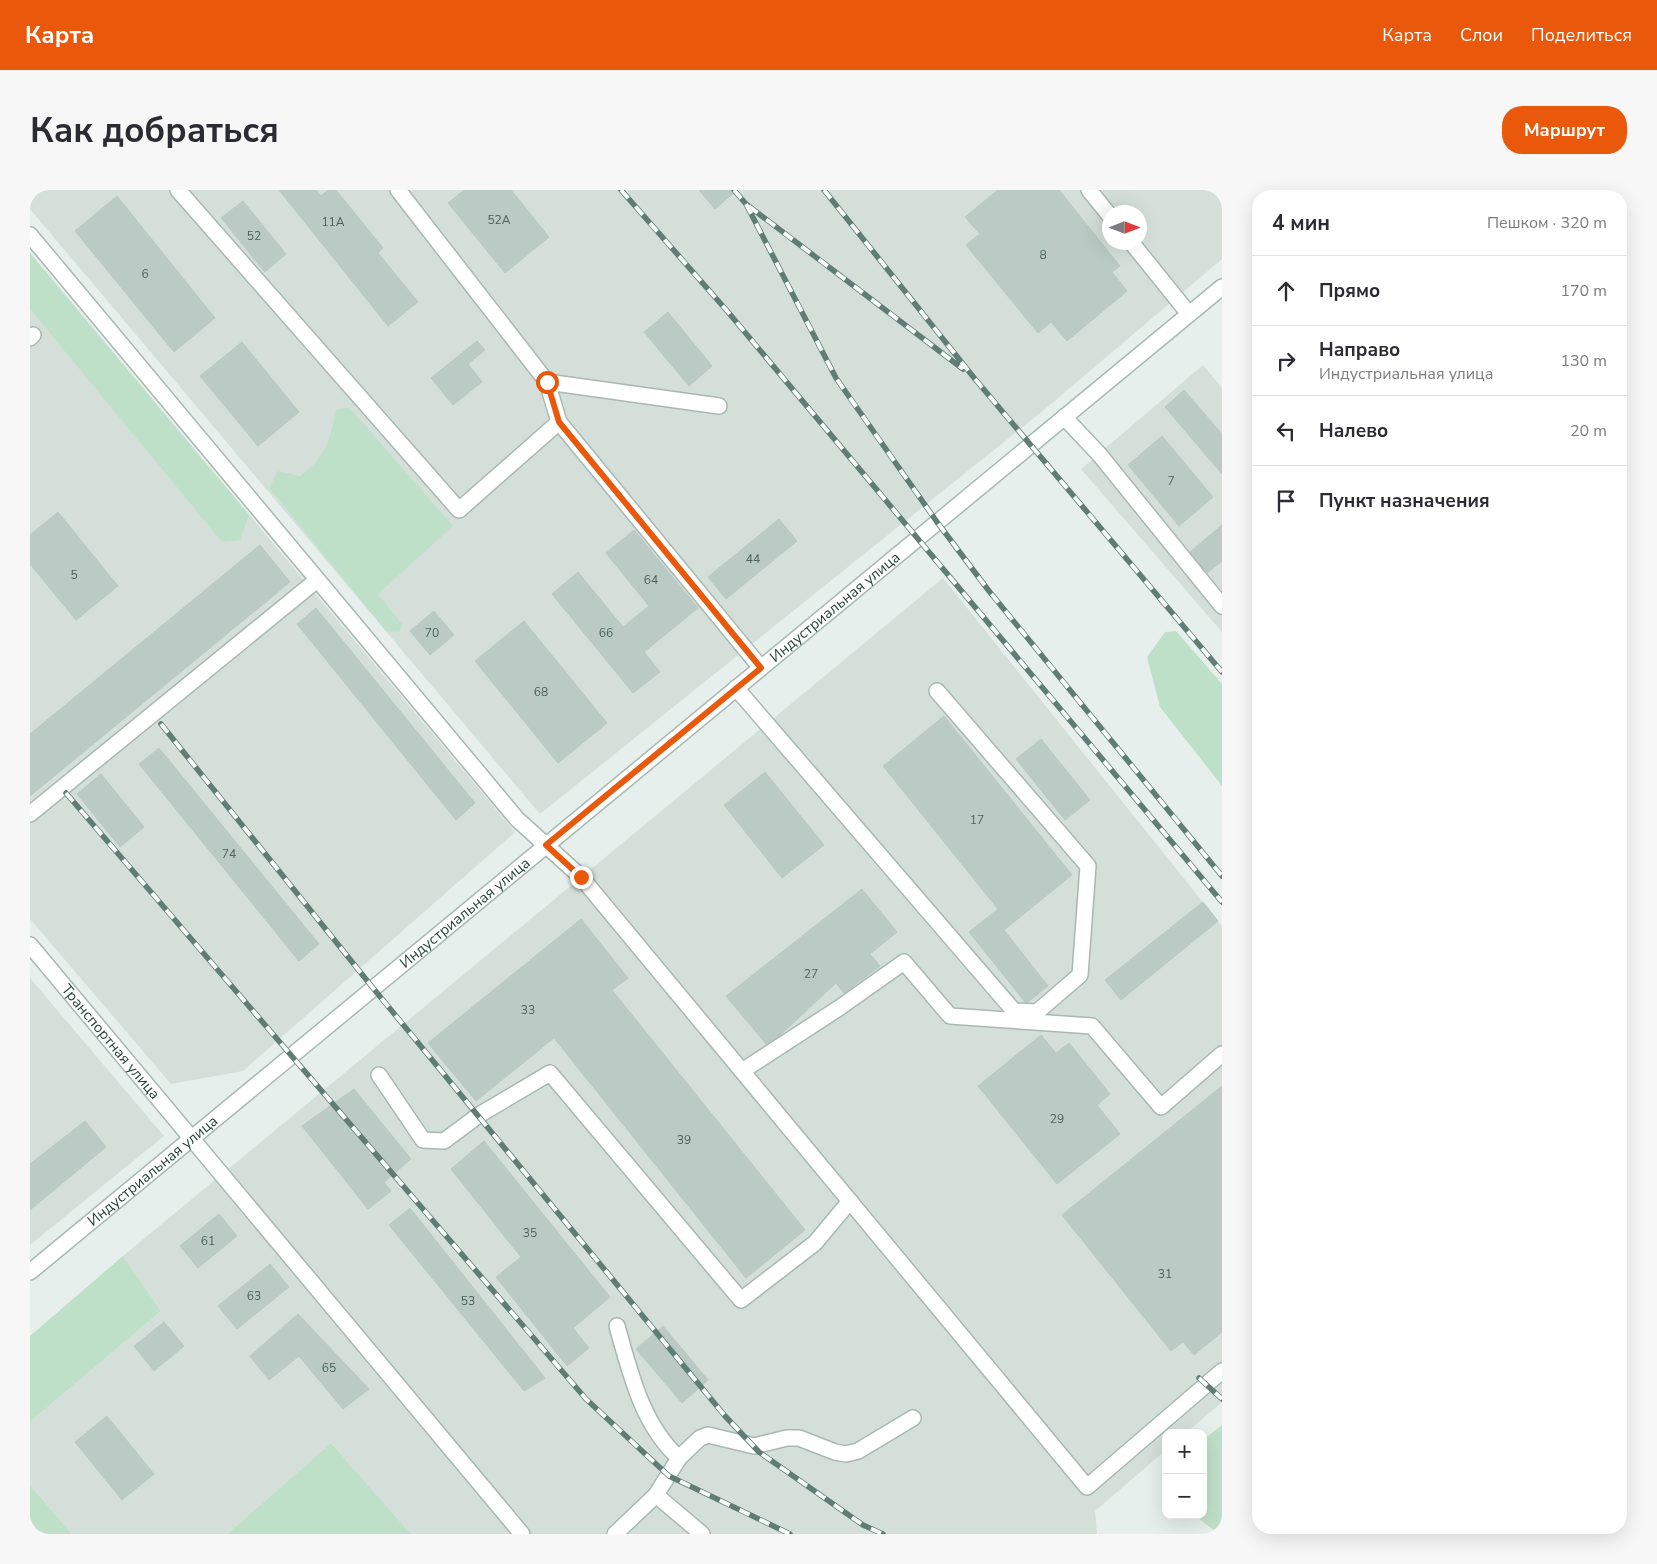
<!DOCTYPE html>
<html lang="ru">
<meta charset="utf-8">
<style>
body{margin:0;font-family:"Nunito Sans",sans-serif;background:#f7f7f7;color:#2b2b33}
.controls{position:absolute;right:15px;bottom:15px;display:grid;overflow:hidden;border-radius:10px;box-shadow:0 5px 20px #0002}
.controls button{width:45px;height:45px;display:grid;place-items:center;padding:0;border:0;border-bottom:1px solid #e1e1e2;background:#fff;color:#2b2b33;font:25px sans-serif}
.compass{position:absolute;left:1072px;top:15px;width:45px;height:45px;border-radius:50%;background:#fff;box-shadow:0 5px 20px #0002;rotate:90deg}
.stop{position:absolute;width:15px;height:15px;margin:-11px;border:4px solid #ea580c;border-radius:50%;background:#fff}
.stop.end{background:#ea580c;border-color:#fff;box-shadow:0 1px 5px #0008}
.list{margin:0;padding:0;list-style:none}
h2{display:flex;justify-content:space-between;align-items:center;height:65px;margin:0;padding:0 20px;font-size:21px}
h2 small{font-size:16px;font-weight:400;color:#7c7c81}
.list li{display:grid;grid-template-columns:32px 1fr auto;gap:15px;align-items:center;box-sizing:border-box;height:70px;padding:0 20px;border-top:1px solid #e1e1e2}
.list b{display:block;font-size:19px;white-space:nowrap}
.list p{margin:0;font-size:16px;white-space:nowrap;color:#7c7c81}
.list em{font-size:16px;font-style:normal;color:#7c7c81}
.icon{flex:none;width:28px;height:28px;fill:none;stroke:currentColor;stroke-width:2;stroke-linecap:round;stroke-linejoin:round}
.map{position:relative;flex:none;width:1192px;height:1344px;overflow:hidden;border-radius:20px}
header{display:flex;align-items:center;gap:30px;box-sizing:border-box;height:70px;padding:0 25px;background:#ea580c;color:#fff}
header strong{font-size:24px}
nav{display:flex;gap:28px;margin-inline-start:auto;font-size:18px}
.intro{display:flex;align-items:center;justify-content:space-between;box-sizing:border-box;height:120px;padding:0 30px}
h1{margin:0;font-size:35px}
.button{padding:12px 22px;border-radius:20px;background:#ea580c;color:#fff;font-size:18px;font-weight:700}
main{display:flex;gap:30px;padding:0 30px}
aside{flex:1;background:#fff;border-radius:20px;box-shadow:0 5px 20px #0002}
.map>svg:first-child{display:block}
.built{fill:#d4dfda;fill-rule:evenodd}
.green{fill:#bfe0c8}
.building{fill:#bbcac4;stroke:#b8c9c2}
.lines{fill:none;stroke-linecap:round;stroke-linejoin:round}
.minor-casing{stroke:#a8b8b2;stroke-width:18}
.minor{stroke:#fff;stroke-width:15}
.rail-casing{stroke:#5f7d75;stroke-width:5.5}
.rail{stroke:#f7fbf9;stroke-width:4;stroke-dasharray:11;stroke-linecap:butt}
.route{stroke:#ea580c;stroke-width:6}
.labels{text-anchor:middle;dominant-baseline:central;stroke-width:5;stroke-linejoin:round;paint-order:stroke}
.number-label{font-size:12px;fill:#4a645c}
.street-label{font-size:15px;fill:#24423a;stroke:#f7fbf9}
</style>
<header>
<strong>Карта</strong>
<nav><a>Карта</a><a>Слои</a><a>Поделиться</a></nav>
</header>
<div class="intro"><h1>Как добраться</h1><a class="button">Маршрут</a></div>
<main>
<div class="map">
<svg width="1192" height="1344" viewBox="0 0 1192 1344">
<rect width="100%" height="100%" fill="#e6efeb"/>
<!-- built -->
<path class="built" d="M0 0H1192V69L1015 219 510 624 0 19ZM1080 22H1110V52H1080Z
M0 63 485 642 213 881 141 894 0 729Z
M1173 175 1192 198V442L1051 279Z
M913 388 1192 736V1212L1156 1243H1136V1260L1065 1321 1067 1344H381L301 1253 197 1344H42L0 1295V1232L131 1121 93 1066Z
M0 788 134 946 0 1055Z"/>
<!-- green -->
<path class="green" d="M0 63 219 325 210 350 192 352 0 119Z
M319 217 423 336 348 404 372 434 369 442 356 441 239 298 248 281 270 286C294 270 301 248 306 220Z
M1146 441 1192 494V596L1130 517 1117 467 1135 442Z
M93 1066 131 1121 0 1232V1146Z
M1192 1235V1340L1185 1341 1164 1325H1173V1250Z
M301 1253 381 1344H197Z
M0 1295 42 1344H0Z"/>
<!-- building -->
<path class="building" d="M249 0H286L291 6 298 0H306L353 58 348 63 388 112 358 136Z
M434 0H481L519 47 475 83 418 13Z
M669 0H707L685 19Z
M968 0H1029L1090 76 1082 82 1097 101 1037 151 1021 132 1008 143 936 55 950 44 935 27Z
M87 6 185 128 144 162 45 41Z
M213 11 256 64 235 82 191 28Z
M638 122 682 176 659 196 614 142Z
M447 151 455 160 438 174 452 192 423 215 401 188Z
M212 152 269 222 228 256 170 186Z
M1154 200 1192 244V284L1135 217Z
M1132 246 1183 307 1149 336 1098 275Z
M28 322 88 396 46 430 0 374V345Z
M749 329 767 351 696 409 678 387Z
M1192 335V371L1177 383 1160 362Z
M604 340 668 418 614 462 630 482 603 503 522 404 548 382 593 437 619 416 576 363Z
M230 355 260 392 0 606V544Z
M286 418 445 613 426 630 267 434Z
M404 421 424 445 400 465 380 441Z
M494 431 577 533 528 573 445 471Z
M914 526 1042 685 974 740 1018 796 998 812H995L939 742 968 719 853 576Z
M1011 549 1060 610 1035 630 986 569Z
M129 558 289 754 269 771 109 574Z
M735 582 794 655 752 688 694 615Z
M71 584 114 637 90 657 47 604Z
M832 699 867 742 840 764 850 776 814 803 806 793 748 847 736 854 696 806Z
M1173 712 1188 731 1091 810 1075 790Z
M551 729 598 788 582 800 775 1040 716 1088 524 848 446 911 398 853Z
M1011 845 1026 863 1039 853 1080 904 1067 915 1090 944 1027 994 948 896Z
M1192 896V1142L1164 1165 1153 1152 1141 1161 1032 1025Z
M324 899 381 969 354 992 361 1001 338 1019 272 936Z
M55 931 76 957 0 1020V974Z
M454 951 580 1107 543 1138 559 1158 537 1176 466 1087 491 1067 421 979Z
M380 1018 515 1188 494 1201 359 1035Z
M189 1024 207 1046 168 1078 150 1056Z
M240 1074 259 1097 207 1139 188 1116Z
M268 1124 339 1199 313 1219 269 1166 239 1190 220 1166Z
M134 1132 154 1156 124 1181 104 1156Z
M633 1136 678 1190 652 1213 606 1159Z
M77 1226 124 1284 92 1310 45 1252Z"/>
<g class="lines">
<!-- minor casing -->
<g class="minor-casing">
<g id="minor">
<path d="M148 0 429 320 529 232"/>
<path d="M368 0 517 192 529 232 731 478"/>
<path d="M1059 0 1080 26"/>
<path d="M0 45 487 629 551 687 1057 1297 1192 1181"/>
<path d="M1101 52 1159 124"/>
<path d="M0 148 3 145"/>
<path d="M517 192 689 216"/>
<path d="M1034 227 1069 264 1192 416"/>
<path d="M706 498 984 821 1007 822 1050 785 1058 676 907 501"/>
<path d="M0 624 287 390"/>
<path id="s1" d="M0 755 492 1344"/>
<path d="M712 881 809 818 874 772 920 826 1062 836 1131 917 1192 864"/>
<path d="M349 885 393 950 414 951 449 925 520 883 711 1110 785 1053 820 1011"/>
<path id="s2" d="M0 1082 1192 97"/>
<path d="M587 1136C600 1182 612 1235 649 1268"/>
<path d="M626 1305 672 1344"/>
<path d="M585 1344 626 1305 649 1268 670 1248 678 1245 724 1256 757 1248H769L805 1262 816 1264 828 1261 883 1228"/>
</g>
</g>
<!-- minor -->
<use href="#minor" class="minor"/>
<!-- rail casing -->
<g class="rail-casing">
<path id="rail" d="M591 0 698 122 1192 712
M704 0 716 14 933 179
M794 0 945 189 1192 482
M716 14 806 188 907 332 959 401 1192 686
M131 534 343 798 695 1226 729 1262 833 1335 853 1344
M36 603 556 1209 639 1286 760 1344
M1169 1188 1192 1209"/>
</g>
<!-- rail -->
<use href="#rail" class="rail"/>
</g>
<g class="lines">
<!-- route -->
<path class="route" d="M517 192 529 232 731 478 516 655 551 687"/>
</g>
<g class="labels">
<!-- number labels -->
<g class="number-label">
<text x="469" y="30">52А</text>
<text x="303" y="32">11А</text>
<text x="224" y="46">52</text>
<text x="1013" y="65">8</text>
<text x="115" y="84">6</text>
<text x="1141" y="291">7</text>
<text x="723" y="369">44</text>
<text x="44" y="385">5</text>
<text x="621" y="390">64</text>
<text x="402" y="443">70</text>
<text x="576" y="443">66</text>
<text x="511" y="502">68</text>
<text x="947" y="630">17</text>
<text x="199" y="664">74</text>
<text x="781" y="784">27</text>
<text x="498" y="820">33</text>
<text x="1027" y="929">29</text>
<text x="654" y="950">39</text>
<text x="500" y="1043">35</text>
<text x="178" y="1051">61</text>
<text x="1135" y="1084">31</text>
<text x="224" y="1106">63</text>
<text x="438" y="1111">53</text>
<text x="299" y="1178">65</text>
</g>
<!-- street labels -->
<g class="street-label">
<text stroke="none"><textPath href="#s2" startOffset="1044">Индустриальная улица</textPath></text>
<text stroke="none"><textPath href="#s2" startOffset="564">Индустриальная улица</textPath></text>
<text stroke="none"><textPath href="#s1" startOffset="126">Транспортная улица</textPath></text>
<text stroke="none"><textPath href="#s2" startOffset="159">Индустриальная улица</textPath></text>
</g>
</g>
</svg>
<div class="controls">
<button>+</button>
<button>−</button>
</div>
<svg class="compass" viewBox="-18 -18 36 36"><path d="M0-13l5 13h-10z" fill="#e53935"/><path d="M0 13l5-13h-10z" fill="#7c7c81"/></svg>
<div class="stop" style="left:517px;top:192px"></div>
<div class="stop end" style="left:551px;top:687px"></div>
</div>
<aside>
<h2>4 мин<small>Пешком · 320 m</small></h2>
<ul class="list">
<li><svg class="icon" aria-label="ahead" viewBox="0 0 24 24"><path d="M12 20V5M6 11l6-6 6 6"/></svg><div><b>Прямо</b></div><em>170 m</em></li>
<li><svg class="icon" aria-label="right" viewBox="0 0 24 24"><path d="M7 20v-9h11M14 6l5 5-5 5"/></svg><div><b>Направо</b><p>Индустриальная улица</p></div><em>130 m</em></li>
<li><svg class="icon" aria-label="left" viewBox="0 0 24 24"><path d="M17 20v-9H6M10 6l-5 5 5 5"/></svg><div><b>Налево</b></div><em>20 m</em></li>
<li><svg class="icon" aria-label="arrive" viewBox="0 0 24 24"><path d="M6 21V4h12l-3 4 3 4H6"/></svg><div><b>Пункт назначения</b></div></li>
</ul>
</aside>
</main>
